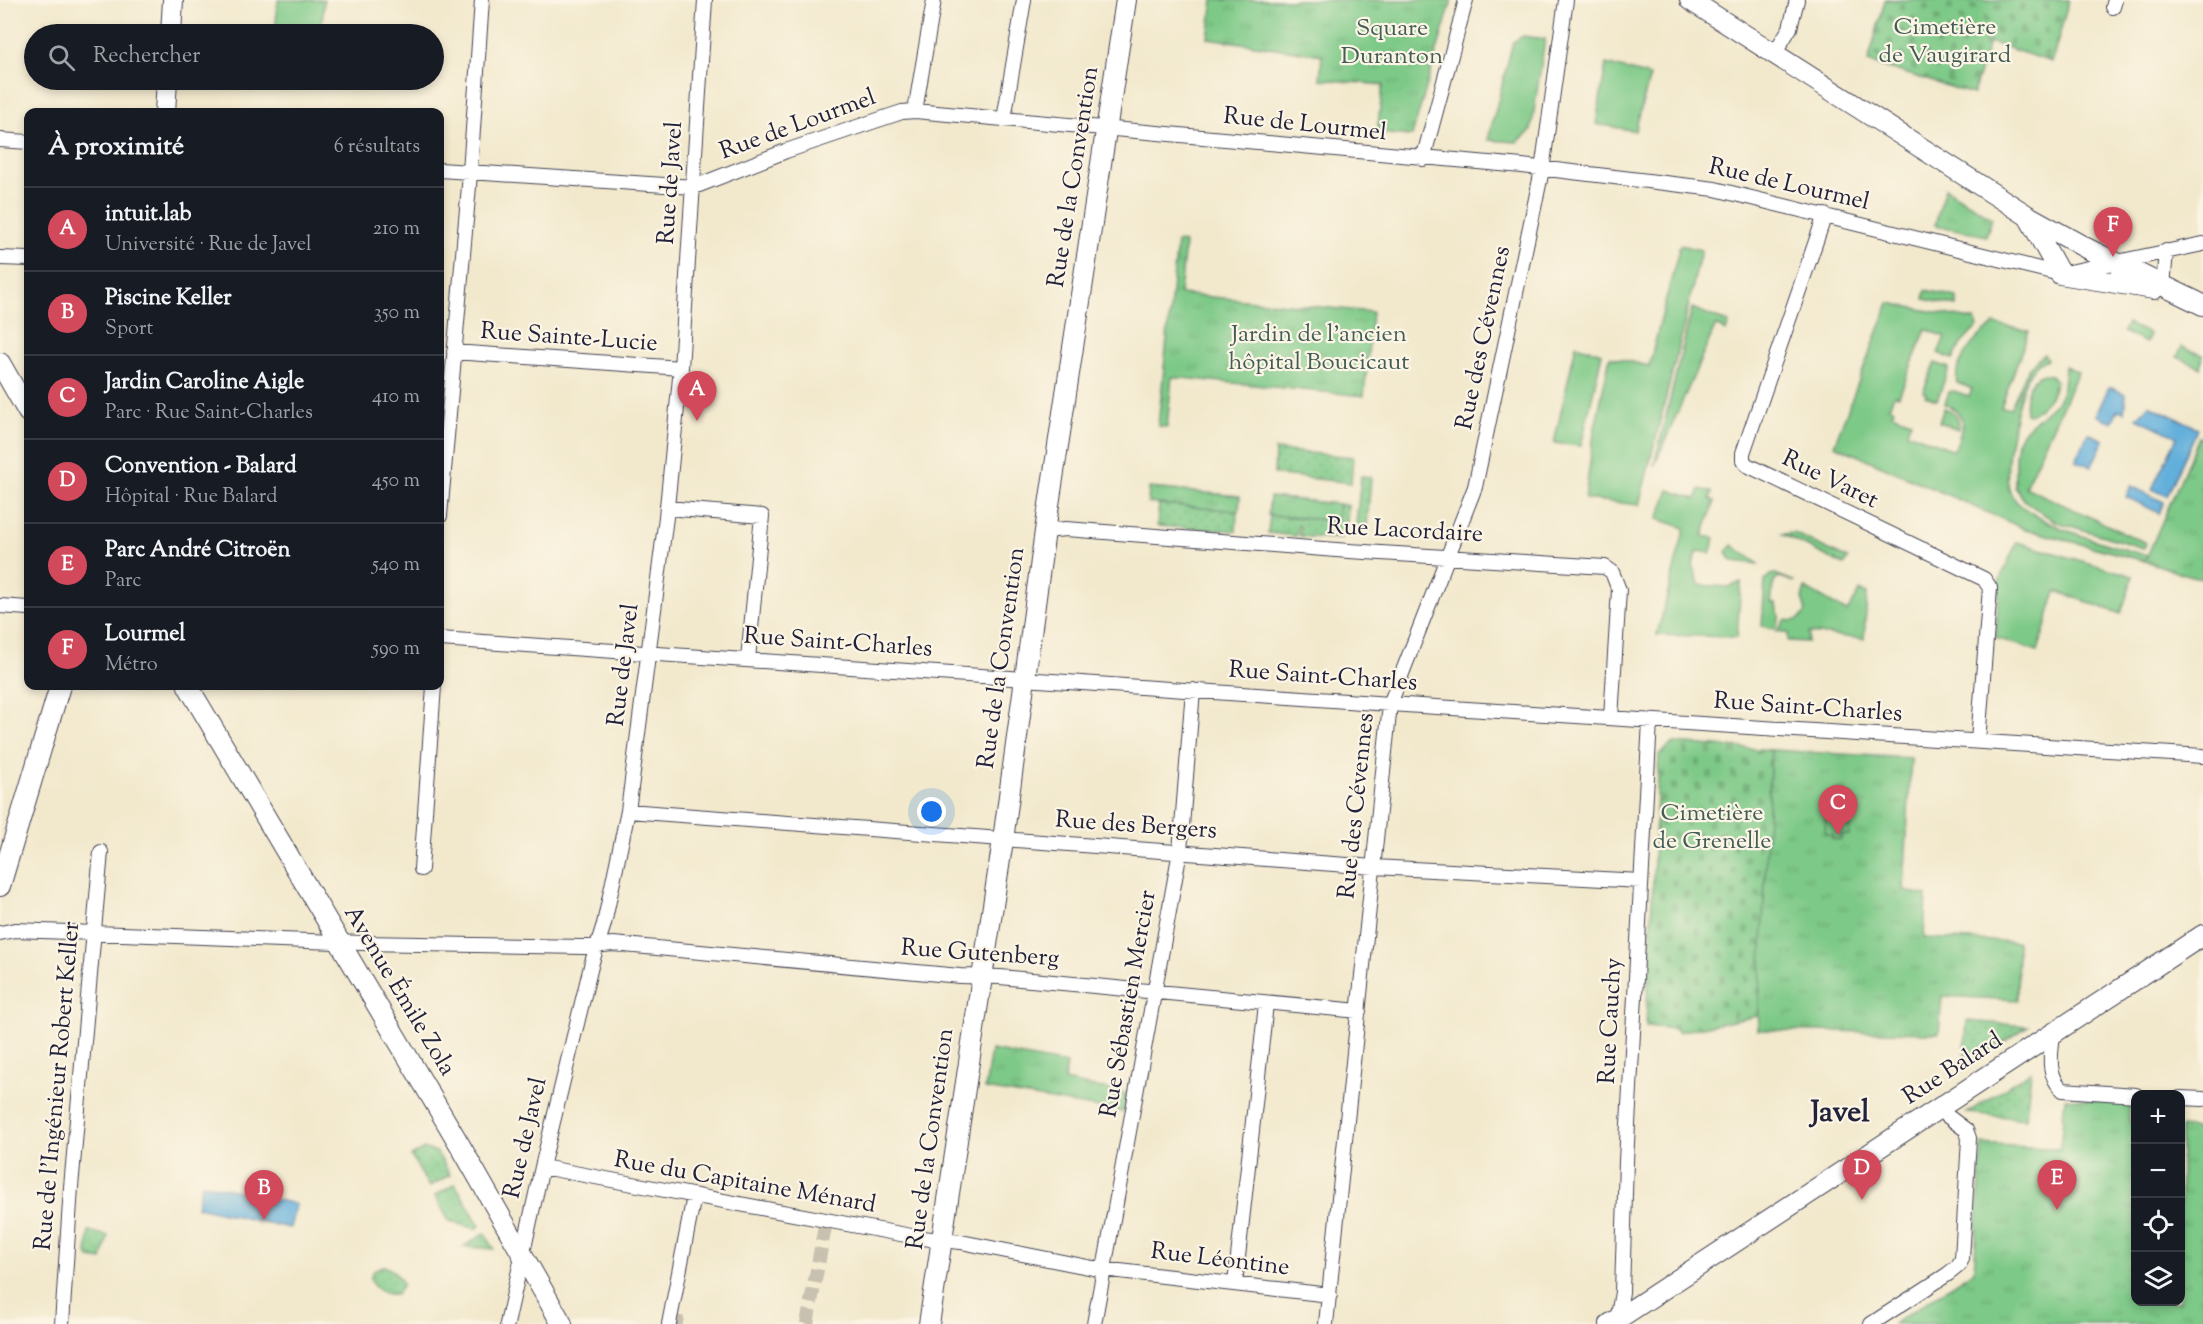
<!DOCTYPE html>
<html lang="fr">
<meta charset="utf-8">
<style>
body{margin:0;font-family:"Sorts Mill Goudy",serif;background:#242831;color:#f1f3f6}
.controls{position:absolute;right:18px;bottom:18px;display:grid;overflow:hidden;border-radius:12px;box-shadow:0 3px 9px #0003}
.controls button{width:54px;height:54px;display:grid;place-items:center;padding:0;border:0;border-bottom:2px solid #363941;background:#171b24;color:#f1f3f6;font:30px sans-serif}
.you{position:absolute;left:932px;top:812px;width:21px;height:21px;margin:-15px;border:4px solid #fff;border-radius:50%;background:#1a73e8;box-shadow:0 0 0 9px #1a73e833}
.badge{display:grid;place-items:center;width:39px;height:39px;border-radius:50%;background:#d1495b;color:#fff;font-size:20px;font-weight:700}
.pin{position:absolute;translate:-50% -50px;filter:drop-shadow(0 2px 3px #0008)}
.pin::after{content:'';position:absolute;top:32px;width:21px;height:18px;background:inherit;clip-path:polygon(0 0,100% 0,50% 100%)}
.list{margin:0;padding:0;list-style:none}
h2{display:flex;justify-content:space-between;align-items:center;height:78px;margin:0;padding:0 24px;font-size:26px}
h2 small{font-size:20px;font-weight:400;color:#9ea1a6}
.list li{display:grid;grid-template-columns:39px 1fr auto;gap:18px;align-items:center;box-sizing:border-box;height:84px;padding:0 24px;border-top:2px solid #363941}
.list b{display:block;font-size:22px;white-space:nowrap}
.list p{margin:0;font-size:20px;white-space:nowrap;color:#9ea1a6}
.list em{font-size:20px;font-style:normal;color:#9ea1a6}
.icon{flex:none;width:33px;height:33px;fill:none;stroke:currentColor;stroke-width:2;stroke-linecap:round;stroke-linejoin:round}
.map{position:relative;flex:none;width:2203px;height:1324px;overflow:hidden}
.search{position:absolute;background:#171b24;box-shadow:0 3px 9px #0003;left:24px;top:24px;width:420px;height:66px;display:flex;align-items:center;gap:15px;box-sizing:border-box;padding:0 21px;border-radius:33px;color:#9ea1a6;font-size:22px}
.panel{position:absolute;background:#171b24;box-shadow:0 3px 9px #0003;left:24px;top:108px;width:420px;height:582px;border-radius:12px}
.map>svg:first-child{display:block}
.grass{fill:url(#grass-dots);stroke:#507661;stroke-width:1.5}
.cemetery{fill:url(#cemetery-stones);stroke:#507661;stroke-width:1.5}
.park{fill:url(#park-tufts);stroke:#507661;stroke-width:1.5}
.garden{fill:#7dc987;stroke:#507661;stroke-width:1.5}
.water{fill:#62afdb;stroke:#42688b;stroke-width:1.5}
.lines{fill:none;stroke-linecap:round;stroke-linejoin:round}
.street-tunnel{stroke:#c8c1b0;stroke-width:14;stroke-dasharray:14 7;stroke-linecap:butt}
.street-casing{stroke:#414051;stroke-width:16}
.secondary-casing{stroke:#414051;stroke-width:22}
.street{stroke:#fff;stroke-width:14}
.secondary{stroke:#fff;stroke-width:20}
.labels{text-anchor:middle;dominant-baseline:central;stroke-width:4.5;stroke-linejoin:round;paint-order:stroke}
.park-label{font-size:24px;fill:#425c56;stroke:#fcf5e5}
.street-label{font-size:24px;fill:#22223b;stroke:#fcf5e5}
.district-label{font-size:30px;font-weight:bold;fill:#22223b;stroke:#fcf5e5}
</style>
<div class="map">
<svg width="2203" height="1324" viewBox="0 0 2203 1324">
<defs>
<pattern id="grass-dots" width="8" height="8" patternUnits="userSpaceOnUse" patternTransform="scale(1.5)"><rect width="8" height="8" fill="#7dc987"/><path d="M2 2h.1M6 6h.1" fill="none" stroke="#6cac75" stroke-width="1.8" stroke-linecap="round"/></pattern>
<pattern id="cemetery-stones" width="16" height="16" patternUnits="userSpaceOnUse" patternTransform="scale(1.5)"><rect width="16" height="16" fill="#7dc987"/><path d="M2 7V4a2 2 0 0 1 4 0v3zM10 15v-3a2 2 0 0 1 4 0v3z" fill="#6cac75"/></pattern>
<pattern id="park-tufts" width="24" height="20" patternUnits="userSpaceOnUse" patternTransform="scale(1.5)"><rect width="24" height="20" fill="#7dc987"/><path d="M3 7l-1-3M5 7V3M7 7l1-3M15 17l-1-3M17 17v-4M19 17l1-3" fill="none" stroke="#6cac75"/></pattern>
</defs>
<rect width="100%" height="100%" fill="#fcf5e5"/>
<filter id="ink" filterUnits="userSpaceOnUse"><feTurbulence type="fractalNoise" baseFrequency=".0167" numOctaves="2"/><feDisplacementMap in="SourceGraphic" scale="12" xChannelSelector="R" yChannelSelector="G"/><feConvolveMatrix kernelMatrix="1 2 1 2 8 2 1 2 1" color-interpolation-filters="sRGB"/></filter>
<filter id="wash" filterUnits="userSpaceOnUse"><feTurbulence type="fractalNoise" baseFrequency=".008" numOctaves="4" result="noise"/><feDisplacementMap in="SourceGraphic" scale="24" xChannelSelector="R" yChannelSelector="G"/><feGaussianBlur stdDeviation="1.35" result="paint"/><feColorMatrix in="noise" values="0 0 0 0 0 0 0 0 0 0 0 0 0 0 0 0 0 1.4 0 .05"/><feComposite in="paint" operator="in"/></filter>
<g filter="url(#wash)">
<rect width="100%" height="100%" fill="#f2e9cd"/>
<!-- grass -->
<path class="grass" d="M1275 450 1353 457 1351 483 1274 474Z
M1361 476 1371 477 1367 525 1356 524Z
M1159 504 1237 511 1236 531 1157 526Z
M1339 504 1348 505 1347 523H1343L1341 539 1299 536 1300 526 1298 525 1296 536 1268 533 1270 515 1337 521Z
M1967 1021 2028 1026 1964 1068Z
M2031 1071 2026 1119 1967 1113Z
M424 1149 437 1152 450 1175 429 1187 411 1156Z
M455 1184 480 1226 475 1229 449 1221 435 1196Z
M89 1231 108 1236 102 1260 90 1258 87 1255Z
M485 1233 494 1249 463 1247Z
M384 1266C393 1270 402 1276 402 1287L397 1294C371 1296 360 1270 384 1266Z"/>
<!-- cemetery -->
<path class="cemetery" d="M1885 0H2069L2052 62 1989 42 1973 94 1868 62Z
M1673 743 1771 750 1759 1016 1678 1032 1676 1029 1646 1026 1659 755Z"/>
<!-- park -->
<path class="park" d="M1213 0H1452L1412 136 1377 133 1383 85 1320 79 1322 55 1208 38Z
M1945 188 1992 218 1986 236 1935 225Z
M1177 242 1185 243 1180 294 1372 312 1364 396 1172 377 1167 427 1158 426Z
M2199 437 2203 438V578L2191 576 2145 561Z
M1149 488 1240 496 1239 511 1148 503Z
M1270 497 1339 504 1337 521 1268 515Z
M1771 750 1911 758 1904 891 1926 895 1924 938 2018 942 2017 1000 1942 996 1939 1033 1758 1030Z
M991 1050 1067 1064 1064 1081 1126 1093 1123 1112 985 1089Z
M2065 1098 2130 1103 2129 1122 2136 1123V1302H2180L2181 1127 2201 1129 2203 1108V1324H1893L1974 1271 1982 1144 2060 1149Z"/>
<!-- garden -->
<path class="garden" d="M278 0H324L321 34H275Z
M1523 36 1545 39 1531 131 1517 142 1488 140 1513 42Z
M1606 64 1650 76 1635 131 1596 124Z
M1680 245 1701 250 1682 334 1639 505 1585 499 1594 432 1610 357 1649 366Z
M1926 290 1957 297V306L1924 299Z
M1889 303 1975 320 1978 326 1961 344 1953 359 1938 353 1945 337 1926 329 1899 396 1894 395 1889 407 1894 409 1892 414 1911 421 1907 432 1954 450C1962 432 1970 414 1945 404L1949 392 1954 391 1969 396 1972 389 1957 383C1953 365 1971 344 1983 333 1988 329 1991 329 1994 324L2029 331 2001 407 2010 409 2029 367 2044 354 2047 359C2026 366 2021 393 2016 412 2012 431 2002 476 2011 494 2027 524 2115 546 2147 556L2145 561 2025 529 1834 445Z
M1692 308 1729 323 1726 331 1716 325 1654 466Z
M2127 324 2150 334 2146 343 2123 332Z
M1576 345 1602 353 1581 446 1554 443Z
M2182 347 2203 355 2201 368 2177 357Z
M1935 363 1949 368 1937 400 1925 396 1926 394 1923 392Z
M2065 366 2078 372 2025 487 2146 543 2144 548 2054 521 2025 501 2015 487V457L2017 442 2022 433 2059 399 2063 387Z
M2043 374 2051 375 2055 380C2054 398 2043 406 2030 415L2026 413C2024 398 2027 379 2043 374Z
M1944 408C1954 411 1961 417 1958 429L1939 422Z
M1700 489 1712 492 1710 499 1715 501 1703 536 1715 538 1710 553 1698 551 1693 564 1699 585 1728 587 1741 582 1737 637 1657 635 1685 528 1658 519 1669 490 1696 499Z
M1794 533 1848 559 1844 565 1782 534Z
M2017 542 2133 576 2121 614 2056 591 2038 651 1996 638 1999 581Z
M1732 545 1759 564 1732 561 1726 552Z
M1775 574 1795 582 1780 577 1774 582 1771 603 1776 604 1777 611 1780 616 1775 629 1762 626 1765 580 1770 575Z
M1805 588 1847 612 1860 591 1867 594 1864 639 1809 633 1808 642 1788 641V633L1777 631 1785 620C1795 622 1801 620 1806 611L1802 599Z
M1836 790H1844V795L1851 796 1849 835H1841V840L1832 839V835L1825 834 1827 794H1835Z"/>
<!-- water -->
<path class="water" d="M2109 387 2126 394 2124 412 2118 410 2112 422 2096 415Z
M2149 405 2198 428 2167 496 2152 489 2177 437 2137 418Z
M2088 433 2104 440 2091 467 2076 460Z
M2131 486 2164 502 2159 513 2126 497Z
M202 1183 296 1204 290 1228 197 1207Z"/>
</g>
<g filter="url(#ink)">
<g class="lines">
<!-- street-tunnel -->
<path class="street-tunnel" d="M669 1321 685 1324
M807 1324 826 1221"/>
<!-- street casing -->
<g class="street-casing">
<path id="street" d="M2113 7 2115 0
M1774 54 1790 28 1797 0
M915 111 934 0
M1004 119 1024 0
M0 140 28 142
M1423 159 1466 0
M440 170 694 187 786 151 875 121 902 112 915 111 1522 166 1715 189 2060 274 2203 244
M1825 215 1743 453V460L1747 465 1984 579 1990 588 1978 741
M0 258 28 259
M2163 287 2166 251
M454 352 681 368
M667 508 762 516 748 659
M440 516 469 186 482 0
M1045 531 1066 529 1349 551 1605 567 1612 572 1619 590 1611 718
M0 606 28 608
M440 639 1390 704 2203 756
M628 811 1374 867 1641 881
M421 869 434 686
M0 933 15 930 363 943 583 947 613 944 960 976 1000 977 1359 1011
M2053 1034C2051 1054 2046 1075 2063 1090L2136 1095
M2180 1098 2203 1099
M542 1167 922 1238 961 1242 1093 1268 1330 1295
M1235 1284 1266 1004
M1617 1322 1622 1292 1626 1161 1650 721
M62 1324 71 1187 101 852
M507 1324 542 1167 592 962 604 924 628 811 666 517 681 368 705 0
M669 1324 694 1196
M1094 1324 1180 851 1193 690
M1326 1324 1390 704 1475 487 1542 170 1566 0
M1871 1324 1948 1274 1958 1266 1962 1259 1969 1138 1966 1130 1938 1109"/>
</g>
<!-- secondary casing -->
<g class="secondary-casing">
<path id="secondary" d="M1690 0 2028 216 2086 248 2203 305
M171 34 173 0
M165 112 167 80
M2028 216 2060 274
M2060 274 2154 289
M0 363 28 412
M188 686 461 1147 562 1324
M0 886 60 686
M929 1324 1003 840 1045 531 1126 0
M1610 1324 2203 935"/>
</g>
<!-- street -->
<use href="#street" class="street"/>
<!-- secondary -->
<use href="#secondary" class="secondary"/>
</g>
</g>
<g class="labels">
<!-- park labels -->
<g class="park-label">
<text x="1945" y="28">Cimetière<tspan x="1945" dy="28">de Vaugirard</tspan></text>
<text x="1392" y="29">Square<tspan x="1392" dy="28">Duranton</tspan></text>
<text x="1319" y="335">Jardin de l'ancien<tspan x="1319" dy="28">hôpital Boucicaut</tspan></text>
<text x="1712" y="814">Cimetière<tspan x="1712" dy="28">de Grenelle</tspan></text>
</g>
<!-- street labels -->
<g class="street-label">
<text transform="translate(798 125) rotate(-20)">Rue de Lourmel</text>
<text transform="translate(1305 125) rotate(6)">Rue de Lourmel</text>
<text transform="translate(1074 177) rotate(-81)">Rue de la Convention</text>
<text transform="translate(671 183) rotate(-86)">Rue de Javel</text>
<text transform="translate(1789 185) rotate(13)">Rue de Lourmel</text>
<text transform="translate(569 338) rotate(4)">Rue Sainte-Lucie</text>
<text transform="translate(1484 338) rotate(-78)">Rue des Cévennes</text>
<text transform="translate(1830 480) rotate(26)">Rue Varet</text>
<text transform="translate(1405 531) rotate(3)">Rue Lacordaire</text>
<text transform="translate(838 643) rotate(4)">Rue Saint-Charles</text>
<text transform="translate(1002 658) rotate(-82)">Rue de la Convention</text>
<text transform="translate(624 665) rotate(-83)">Rue de Javel</text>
<text transform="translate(1323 677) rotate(4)">Rue Saint-Charles</text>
<text transform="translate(1808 708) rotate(4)">Rue Saint-Charles</text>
<text transform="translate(1357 806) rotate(-84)">Rue des Cévennes</text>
<text transform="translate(1136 826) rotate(4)">Rue des Bergers</text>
<text transform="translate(980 954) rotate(4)">Rue Gutenberg</text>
<text transform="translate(399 991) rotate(59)">Avenue Émile Zola</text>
<text transform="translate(1129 1004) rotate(-80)">Rue Sébastien Mercier</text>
<text transform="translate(1611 1021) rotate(-87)">Rue Cauchy</text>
<text transform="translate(1953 1069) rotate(-33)">Rue Balard</text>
<text transform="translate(58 1086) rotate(-85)">Rue de l'Ingénieur Robert Keller</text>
<text transform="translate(526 1138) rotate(-77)">Rue de Javel</text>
<text transform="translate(931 1139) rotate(-82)">Rue de la Convention</text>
<text transform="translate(745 1183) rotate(10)">Rue du Capitaine Ménard</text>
<text transform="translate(1220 1260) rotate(7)">Rue Léontine</text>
</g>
<!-- district labels -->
<g class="district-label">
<text x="1840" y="1113">Javel</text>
</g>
</g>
</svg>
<div class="controls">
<button>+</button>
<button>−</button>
<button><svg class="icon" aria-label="locate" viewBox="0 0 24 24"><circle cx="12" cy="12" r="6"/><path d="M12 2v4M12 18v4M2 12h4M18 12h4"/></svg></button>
<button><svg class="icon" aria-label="layers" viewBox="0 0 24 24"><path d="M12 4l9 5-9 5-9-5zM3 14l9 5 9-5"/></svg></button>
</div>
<div class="you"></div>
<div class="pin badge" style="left:697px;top:421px">A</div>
<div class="pin badge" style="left:264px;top:1220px">B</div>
<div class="pin badge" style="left:1838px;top:835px">C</div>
<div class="pin badge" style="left:1862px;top:1200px">D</div>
<div class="pin badge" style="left:2057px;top:1210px">E</div>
<div class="pin badge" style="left:2113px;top:257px">F</div>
<div class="search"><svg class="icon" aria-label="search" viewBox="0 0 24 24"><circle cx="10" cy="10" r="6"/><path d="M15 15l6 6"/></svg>Rechercher</div>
<section class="panel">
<h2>À proximité<small>6 résultats</small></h2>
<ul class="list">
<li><span class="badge">A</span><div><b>intuit.lab</b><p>Université · Rue de Javel</p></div><em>210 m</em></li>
<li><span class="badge">B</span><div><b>Piscine Keller</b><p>Sport</p></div><em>350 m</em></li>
<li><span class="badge">C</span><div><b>Jardin Caroline Aigle</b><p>Parc · Rue Saint-Charles</p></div><em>410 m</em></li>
<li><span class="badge">D</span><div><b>Convention - Balard</b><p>Hôpital · Rue Balard</p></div><em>450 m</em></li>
<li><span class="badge">E</span><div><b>Parc André Citroën</b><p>Parc</p></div><em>540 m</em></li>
<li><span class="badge">F</span><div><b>Lourmel</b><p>Métro</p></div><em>590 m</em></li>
</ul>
</section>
</div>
